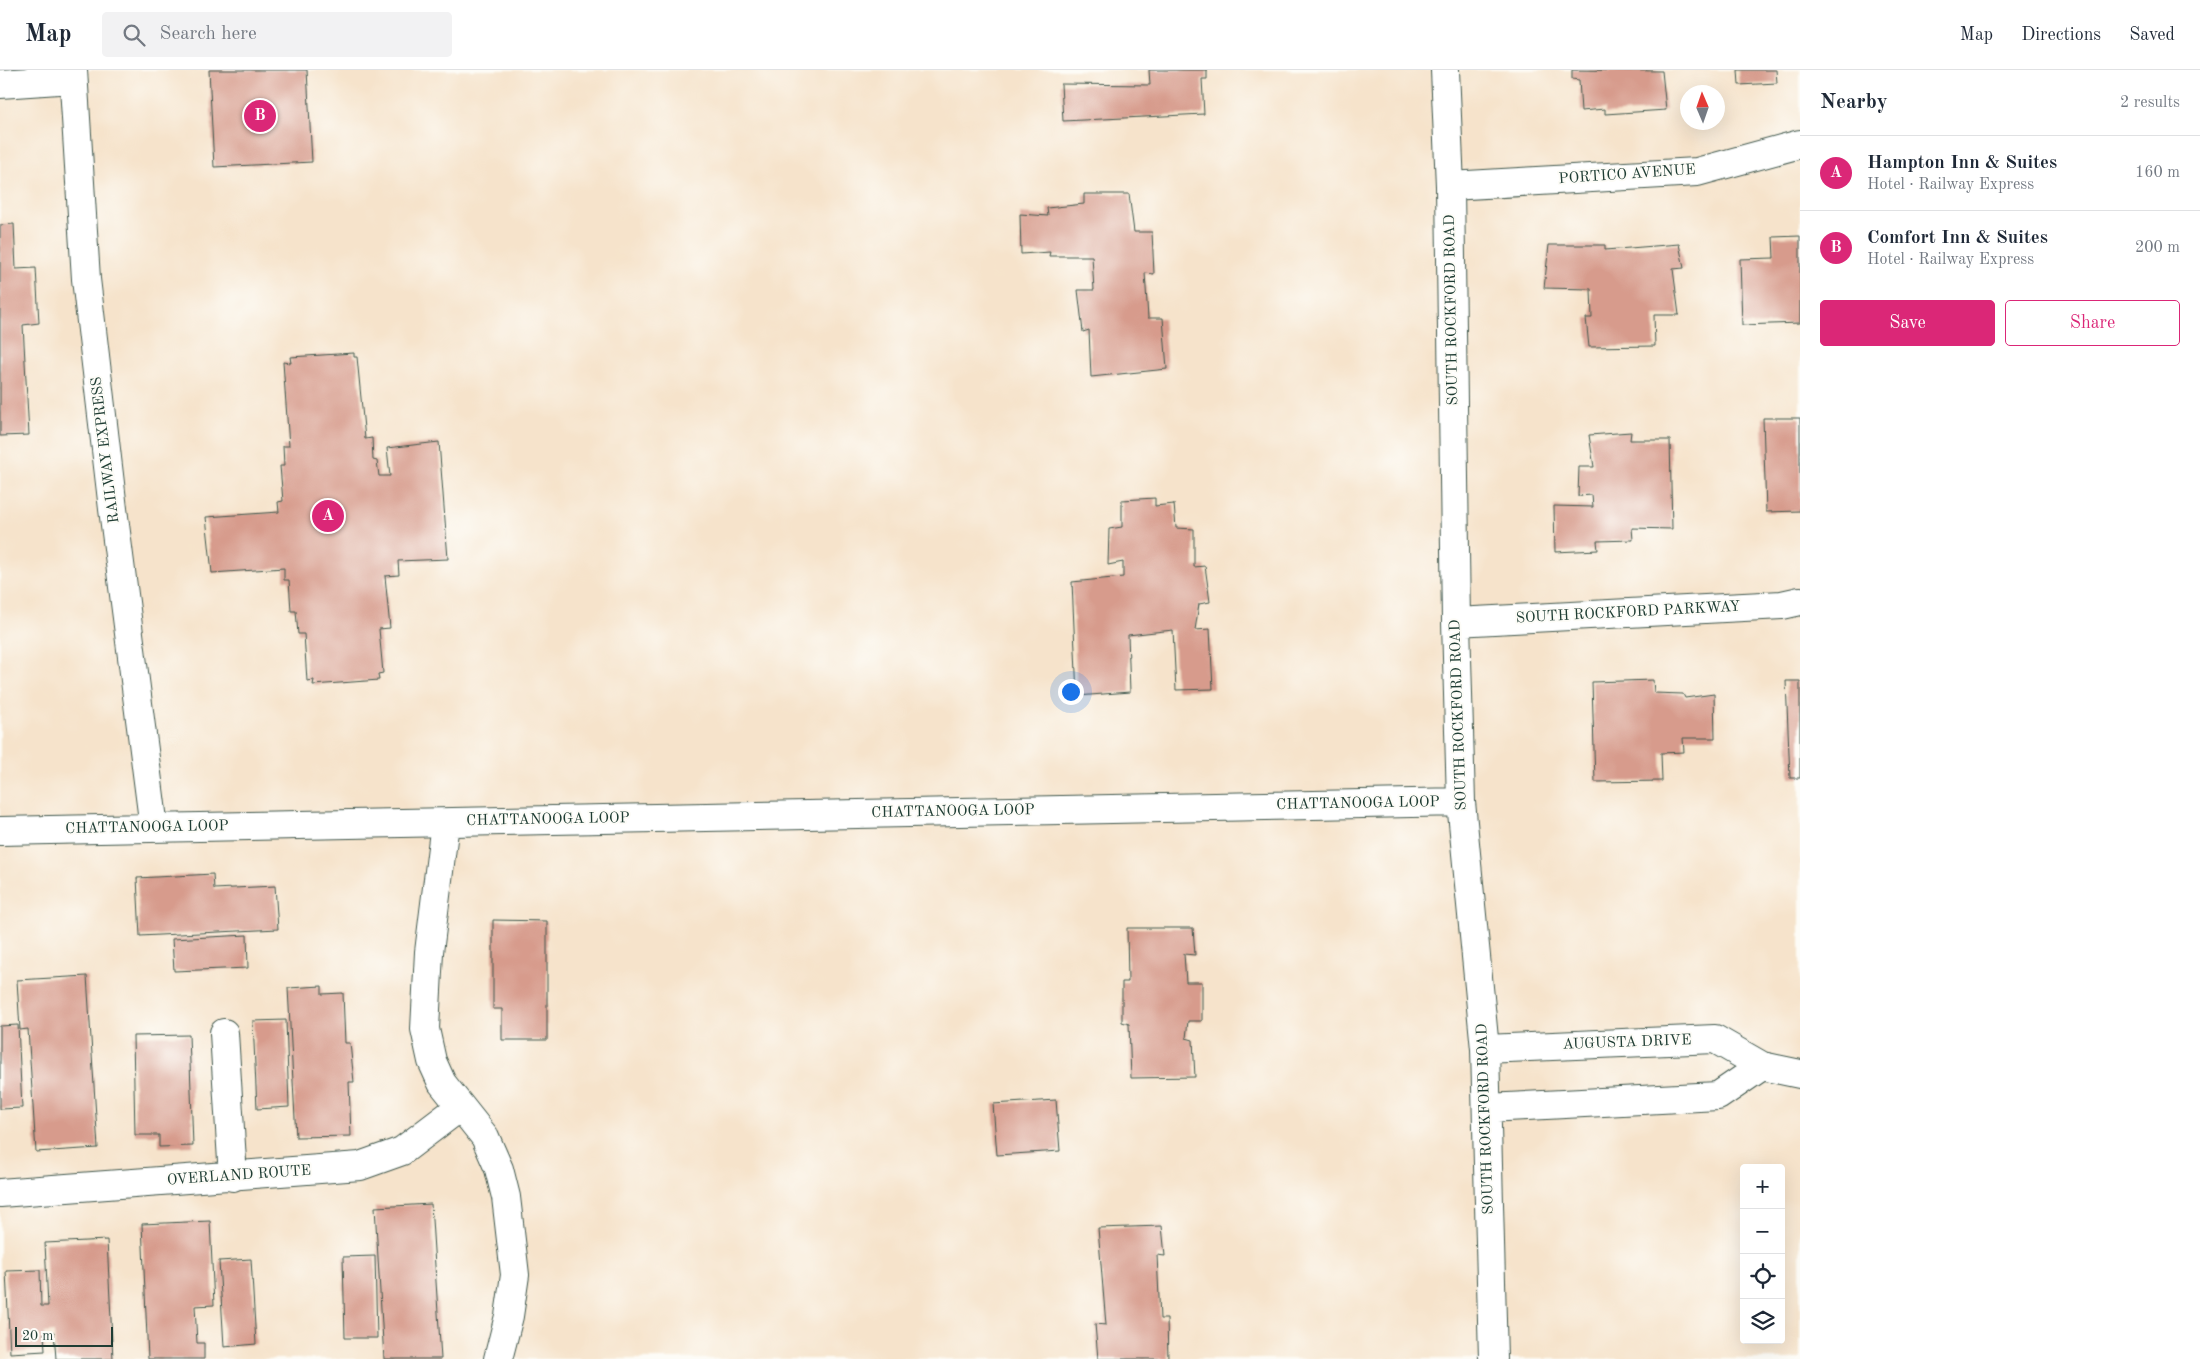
<!DOCTYPE html>
<meta charset="utf-8">
<style>
body{margin:0;font-family:"Old Standard TT",serif;background:#f2f2f3;color:#1f2937}
.controls{position:absolute;right:15px;bottom:15px;display:grid;overflow:hidden;border-radius:5px;box-shadow:0 5px 20px #0002}
.controls button{width:45px;height:45px;display:grid;place-items:center;padding:0;border:0;border-bottom:1px solid #e0e1e3;background:#fff;color:#1f2937;font:25px sans-serif}
.compass{position:absolute;left:1680px;top:15px;width:45px;height:45px;border-radius:50%;background:#fff;box-shadow:0 5px 20px #0002;rotate:358deg}
.scale{position:absolute;left:15px;bottom:12px;width:98px;box-sizing:border-box;padding-left:5px;border:2px solid #1f3d34;border-top:0;font-size:14px;line-height:18px;white-space:nowrap;color:#1f3d34;-webkit-text-stroke:4px #fdfcf7;paint-order:stroke}
.you{position:absolute;left:1070px;top:621px;width:18px;height:18px;margin:-12px;border:4px solid #fff;border-radius:50%;background:#1a73e8;box-shadow:0 0 0 8px #1a73e833}
.badge{display:grid;place-items:center;width:32px;height:32px;border-radius:50%;background:#db2777;color:#fff;font-size:16px;font-weight:700}
.pin{position:absolute;translate:-50% -50%;border:2px solid #fff;box-shadow:0 1px 5px #0006}
.list{margin:0;padding:0;list-style:none}
h2{display:flex;justify-content:space-between;align-items:center;height:65px;margin:0;padding:0 20px;font-size:21px}
h2 small{font-size:16px;font-weight:400;color:#747a83}
.list li{display:grid;grid-template-columns:32px 1fr auto;gap:15px;align-items:center;box-sizing:border-box;height:75px;padding:0 20px;border-top:1px solid #e0e1e3}
.list b{display:block;font-size:19px;white-space:nowrap}
.list p{margin:0;font-size:16px;white-space:nowrap;color:#747a83}
.list em{font-size:16px;font-style:normal;color:#747a83}
.actions{display:flex;gap:10px;padding:15px 20px}
.actions a{flex:1;padding:11px 0;border:1px solid #db2777;border-radius:5px;text-align:center;font-size:18px;color:#db2777}
.actions .main{background:#db2777;color:#fff}
.icon{flex:none;width:28px;height:28px;fill:none;stroke:currentColor;stroke-width:2;stroke-linecap:round;stroke-linejoin:round}
.map{position:relative;flex:none;width:1800px;height:1289px;overflow:hidden}
header{display:flex;align-items:center;gap:30px;box-sizing:border-box;height:70px;padding:0 25px;background:#fff;border-bottom:1px solid #e0e1e3}
header strong{font-size:24px}
nav{display:flex;gap:28px;margin-inline-start:auto;font-size:18px}
.search{width:350px;height:45px;background:#f2f2f3;display:flex;align-items:center;gap:12px;box-sizing:border-box;padding:0 18px;border-radius:5px;color:#747a83;font-size:19px}
main{display:flex}
aside{flex:1;background:#fff}
.map>svg:first-child{display:block}
.building{fill:#d79b8c}
.lines{fill:none;stroke-linecap:round;stroke-linejoin:round}
.minor-casing{stroke:#3f564b;stroke-width:30}
.minor{stroke:#fff;stroke-width:28}
.labels{text-anchor:middle;dominant-baseline:central;stroke-width:4;stroke-linejoin:round;paint-order:stroke}
.street-label{font-size:15px;fill:#1f3d34;stroke:#fdfcf7}
</style>
<header>
<strong>Map</strong>
<div class="search"><svg class="icon" aria-label="search" viewBox="0 0 24 24"><circle cx="10" cy="10" r="6"/><path d="M15 15l6 6"/></svg>Search here</div>
<nav><a>Map</a><a>Directions</a><a>Saved</a></nav>
</header>
<main>
<div class="map">
<svg width="1800" height="1289" viewBox="0 0 1800 1289">
<rect width="100%" height="100%" fill="#fdfcf7"/>
<filter id="ink" filterUnits="userSpaceOnUse"><feTurbulence type="fractalNoise" baseFrequency=".02" numOctaves="2"/><feDisplacementMap in="SourceGraphic" scale="10" xChannelSelector="R" yChannelSelector="G"/><feConvolveMatrix kernelMatrix="1 2 1 2 8 2 1 2 1" color-interpolation-filters="sRGB"/></filter>
<filter id="wash" filterUnits="userSpaceOnUse"><feTurbulence type="fractalNoise" baseFrequency=".0096" numOctaves="4" result="noise"/><feDisplacementMap in="SourceGraphic" scale="20" xChannelSelector="R" yChannelSelector="G"/><feGaussianBlur stdDeviation="1.12" result="paint"/><feColorMatrix in="noise" values="0 0 0 0 0 0 0 0 0 0 0 0 0 0 0 0 0 1.4 0 .05"/><feComposite in="paint" operator="in"/></filter>
<g filter="url(#wash)">
<rect width="100%" height="100%" fill="#f6e3cb"/>
<g id="blocks">
<!-- building -->
<path class="building" d="M209 0H307L312 92 214 97Z
M1149 0H1207V9H1202L1204 44 1063 51 1061 14 1150 15Z
M1572 0 1662 1 1666 40 1605 44V39L1581 41 1579 10 1572 9Z
M1738 0H1776L1777 13 1739 15Z
M1084 124H1129L1134 162H1152L1154 204 1145 203 1148 248H1163L1167 299 1091 307 1089 260 1083 262 1078 220H1094L1092 186H1049L1050 182 1021 184 1020 144 1048 146 1047 138 1084 134Z
M14 154 16 199 36 198 39 253 23 255 29 365 0 366V155Z
M1800 166V253L1742 255 1740 189 1774 188 1773 167Z
M1679 174 1684 198 1673 199 1679 245H1654L1655 276 1589 277 1586 248H1592L1591 219 1544 218 1549 175H1605V180Z
M354 283V287H357L365 369 372 368 373 390 377 391 379 406H390L387 378 439 372 448 489 398 491 399 505 385 506 390 558 379 559 383 603 378 604 379 610 313 615 314 610 307 611 304 564H298L296 541H291L289 510H284V498L212 503 206 447 279 442 278 432 283 431 280 396H284L283 376H289L283 292 291 293 290 287Z
M1763 348H1800V441L1766 442Z
M1631 362 1630 370H1670L1672 459 1632 458 1633 470 1597 471 1598 480 1555 482 1554 436 1593 437 1592 425 1578 426 1579 397H1594L1589 365Z
M1155 428V436L1174 434 1176 458 1194 459V497L1205 496 1210 532 1199 534 1195 560 1210 559 1213 619 1176 620 1173 560 1128 565 1130 622 1077 626 1072 512 1123 507V492L1108 495 1109 459 1122 457V430Z
M1653 610 1654 623 1683 624 1685 628 1714 624 1715 668H1683L1684 682 1661 683 1662 711 1595 712 1592 612Z
M1786 611H1800V708H1790Z
M213 804 214 819 275 816 278 859 140 866 137 808Z
M493 850 547 851V970H502V939H493Z
M1127 858H1193L1195 885 1184 884 1186 912H1202V951H1188L1186 968 1193 970 1195 1007 1131 1008 1129 954 1122 952V912H1128Z
M247 865 248 898 174 901 172 869Z
M87 906 98 1078 36 1082 28 959 20 960 17 910Z
M322 916V924L343 923 345 973H350L354 1012H349L351 1066 296 1067 288 918Z
M286 950 289 1037 257 1039 253 951Z
M18 955 22 1038 0 1039V956Z
M189 965 193 1076 159 1077V1065H135L133 966Z
M1056 1030 1060 1081 997 1085 993 1034Z
M431 1134 441 1289H384L375 1137Z
M210 1151 214 1235 195 1236 197 1273H204V1289H148L142 1154Z
M1162 1156 1165 1186 1157 1185 1160 1249H1167L1168 1289H1098L1095 1254 1106 1255 1098 1158Z
M107 1170 113 1289H56L54 1262 44 1263 45 1281 10 1283 6 1201 40 1200 41 1236H48L45 1173Z
M375 1186 377 1268H345L343 1187Z
M251 1189 256 1274 224 1277 219 1191Z"/>
</g>
</g>
<g filter="url(#ink)">
<use href="#blocks" fill-opacity="0" stroke="#3f564b" stroke-width="1"/>
<g class="lines">
<!-- minor casing -->
<g class="minor-casing">
<path id="minor" d="M73 0 86 209 113 439 154 758
M1445 0 1450 116 1456 552 1461 732 1485 979 1493 1289
M0 14 73 9
M1450 116 1697 102 1800 74
M1456 552 1782 535 1800 531
M445 753 429 882 425 959 432 991 442 1013 485 1067 499 1099 506 1127 515 1205 509 1246 498 1289
M0 761 1461 732
M224 963 233 1107
M1485 979 1715 969 1762 996 1800 1004
M1487 1038 1718 1026 1762 996
M0 1123 360 1096 402 1081 460 1037"/>
</g>
<!-- minor -->
<use href="#minor" class="minor"/>
</g>
</g>
<g class="labels">
<!-- street labels -->
<g class="street-label">
<text transform="translate(1627 105) rotate(-4)">PORTICO AVENUE</text>
<text transform="translate(1452 240) rotate(-91)">SOUTH ROCKFORD ROAD</text>
<text transform="translate(106 380) rotate(-97)">RAILWAY EXPRESS</text>
<text transform="translate(1628 543) rotate(-3)">SOUTH ROCKFORD PARKWAY</text>
<text transform="translate(1459 645) rotate(-92)">SOUTH ROCKFORD ROAD</text>
<text transform="translate(1358 734) rotate(-1)">CHATTANOOGA LOOP</text>
<text transform="translate(953 742) rotate(-1)">CHATTANOOGA LOOP</text>
<text transform="translate(548 750) rotate(-1)">CHATTANOOGA LOOP</text>
<text transform="translate(147 758) rotate(-1)">CHATTANOOGA LOOP</text>
<text transform="translate(1627 973) rotate(-2)">AUGUSTA DRIVE</text>
<text transform="translate(1486 1049) rotate(-92)">SOUTH ROCKFORD ROAD</text>
<text transform="translate(239 1106) rotate(-4)">OVERLAND ROUTE</text>
</g>
</g>
</svg>
<div class="controls">
<button>+</button>
<button>−</button>
<button><svg class="icon" aria-label="locate" viewBox="0 0 24 24"><circle cx="12" cy="12" r="6"/><path d="M12 2v4M12 18v4M2 12h4M18 12h4"/></svg></button>
<button><svg class="icon" aria-label="layers" viewBox="0 0 24 24"><path d="M12 4l9 5-9 5-9-5zM3 14l9 5 9-5"/></svg></button>
</div>
<svg class="compass" viewBox="-18 -18 36 36"><path d="M0-13l5 13h-10z" fill="#e53935"/><path d="M0 13l5-13h-10z" fill="#747a83"/></svg>
<div class="scale">20 m</div>
<div class="you"></div>
<div class="pin badge" style="left:328px;top:446px">A</div>
<div class="pin badge" style="left:260px;top:46px">B</div>
</div>
<aside>
<h2>Nearby<small>2 results</small></h2>
<ul class="list">
<li><span class="badge">A</span><div><b>Hampton Inn &amp; Suites</b><p>Hotel · Railway Express</p></div><em>160 m</em></li>
<li><span class="badge">B</span><div><b>Comfort Inn &amp; Suites</b><p>Hotel · Railway Express</p></div><em>200 m</em></li>
</ul>
<div class="actions"><a class="main">Save</a><a>Share</a></div>
</aside>
</main>
